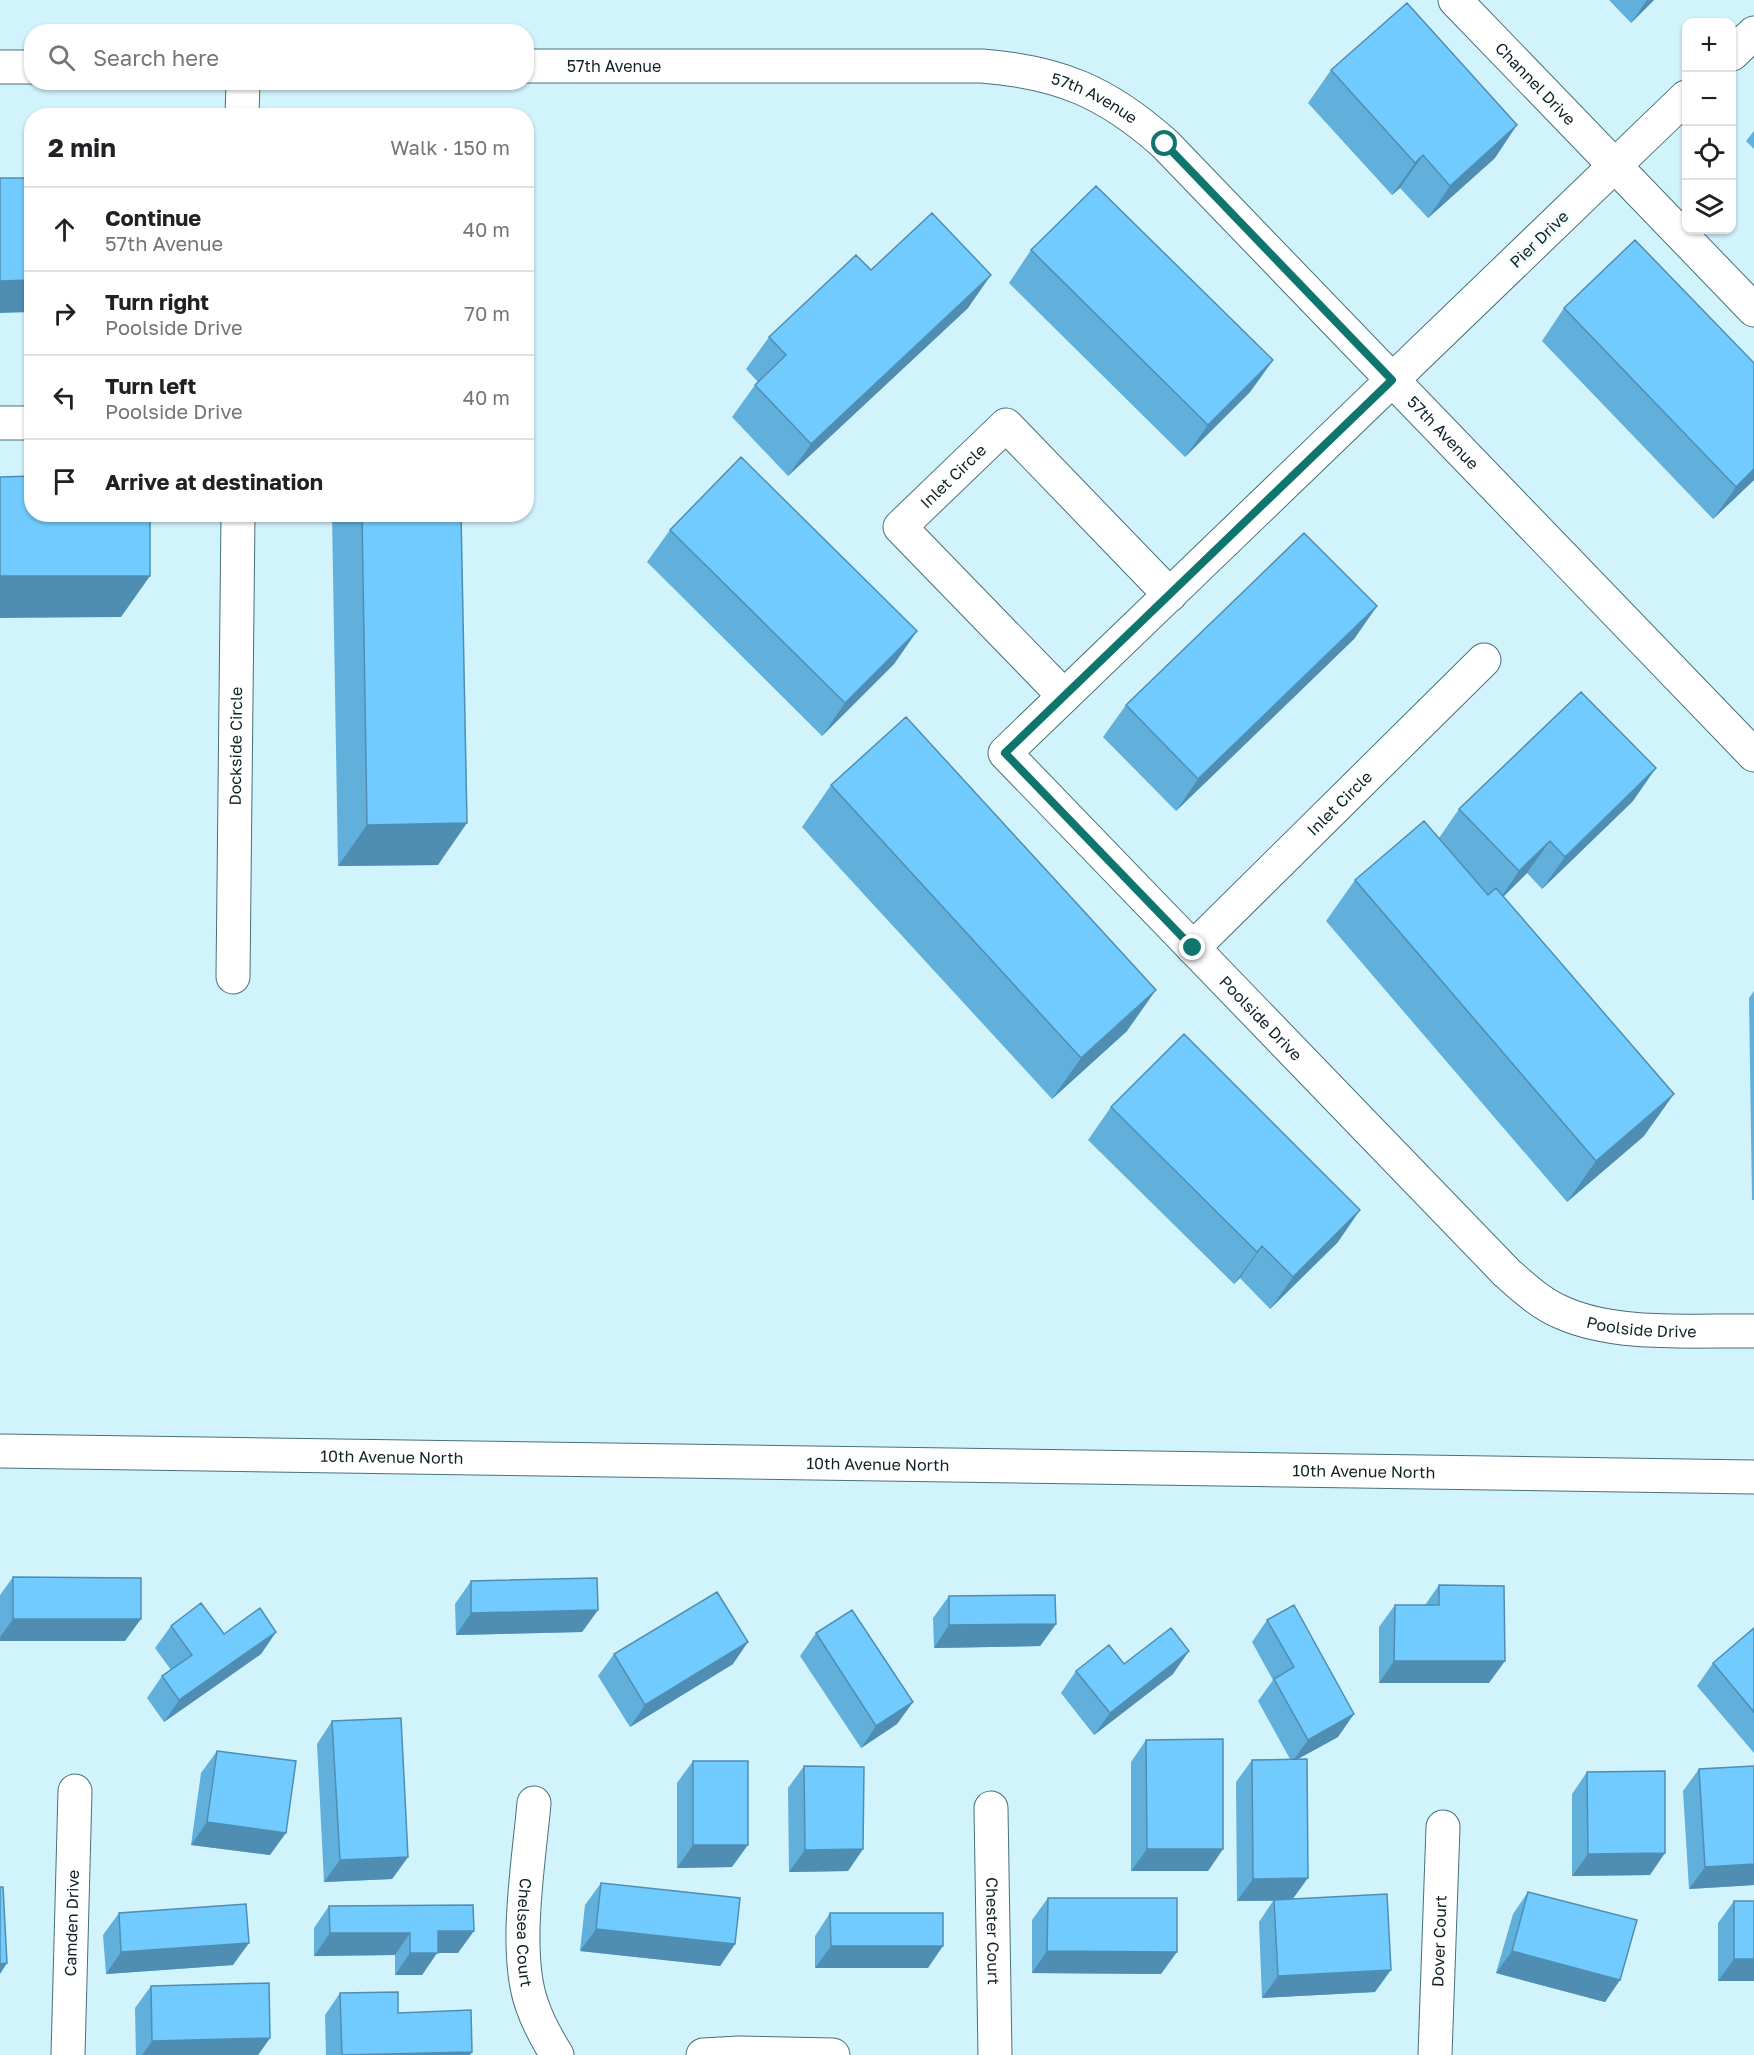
<!DOCTYPE html>
<meta charset="utf-8">
<style>
body{margin:0;font-family:"Golos Text",sans-serif;background:#f2f2f2;color:#202124}
.controls{position:absolute;right:18px;top:18px;display:grid;overflow:hidden;border-radius:12px;box-shadow:0 2px 4px #0004}
.controls button{width:54px;height:54px;display:grid;place-items:center;padding:0;border:0;border-bottom:2px solid #e0e0e0;background:#fff;color:#202124;font:30px sans-serif}
.stop{position:absolute;width:18px;height:18px;margin:-14px;border:4px solid #0f766e;border-radius:50%;background:#fff}
.stop.end{background:#0f766e;border-color:#fff;box-shadow:0 2px 6px #0008}
.list{margin:0;padding:0;list-style:none}
h2{display:flex;justify-content:space-between;align-items:center;height:78px;margin:0;padding:0 24px;font-size:26px}
h2 small{font-size:20px;font-weight:400;color:#757577}
.list li{display:grid;grid-template-columns:39px 1fr auto;gap:18px;align-items:center;box-sizing:border-box;height:84px;padding:0 24px;border-top:2px solid #e0e0e0}
.list b{display:block;font-size:22px;white-space:nowrap}
.list p{margin:0;font-size:20px;white-space:nowrap;color:#757577}
.list em{font-size:20px;font-style:normal;color:#757577}
.icon{flex:none;width:33px;height:33px;fill:none;stroke:currentColor;stroke-width:2;stroke-linecap:round;stroke-linejoin:round}
.map{position:relative;flex:none;width:1754px;height:2055px;overflow:hidden}
.search{position:absolute;background:#fff;box-shadow:0 2px 4px #0004;left:24px;top:24px;width:510px;height:66px;display:flex;align-items:center;gap:15px;box-sizing:border-box;padding:0 21px;border-radius:24px;color:#757577;font-size:22px}
.panel{position:absolute;background:#fff;box-shadow:0 2px 4px #0004;left:24px;top:108px;width:510px;height:414px;border-radius:24px}
.map>svg:first-child{display:block}
.lines{fill:none;stroke-linecap:round;stroke-linejoin:round}
.minor-casing{stroke:#49707a;stroke-width:35}
.minor{stroke:#fff;stroke-width:33}
.wall{fill:#61afdb}
.shaded-wall{fill:#4f8eb2}
.building{fill:#71cbff;stroke:#4f8eb2;stroke-width:1.5}
.route{stroke:#0f766e;stroke-width:8}
.labels{text-anchor:middle;dominant-baseline:central;stroke-width:6;stroke-linejoin:round;paint-order:stroke}
.street-label{font-size:16px;fill:#112125;stroke:#f3fbfd}
</style>
<div class="map">
<svg width="1754" height="2055" viewBox="0 0 1754 2055">
<rect width="100%" height="100%" fill="#d1f3fc"/>
<g class="lines">
<!-- minor casing -->
<g class="minor-casing">
<g id="minor">
<path id="s1" d="M1455 0 1754 310"/>
<path d="M1732 54 1754 33"/>
<path id="s2" d="M526 66H982C1059 72 1107 92 1165 144L1754 755"/>
<path d="M0 67H32"/>
<path id="s3" d="M1686 97 1005 753 1507 1273C1524 1288 1541 1304 1563 1313 1617 1337 1695 1330 1754 1331"/>
<path d="M242 116 243 82"/>
<path d="M0 423H32"/>
<path id="s4" d="M1064 696 900 527 1006 425 1170 595"/>
<path id="s5" d="M1193 948 1484 660"/>
<path id="s6" d="M233 977 238 514"/>
<path id="s7" d="M0 1451 1754 1477"/>
<path id="s8" d="M534 1803C529 1861 513 1952 532 2005 538 2023 547 2039 557 2055"/>
<path id="s9" d="M991 1808 995 2055"/>
<path id="s10" d="M68 2055 75 1791"/>
<path d="M703 2055 739 2053 833 2055"/>
<path id="s11" d="M1435 2055 1443 1827"/>
</g>
</g>
<!-- minor -->
<use href="#minor" class="minor"/>
</g>
<!-- wall -->
<path class="wall" d="M1609 0H1654L1631 23Z
M1331 70 1495 158 1428 218 1400 188 1392 195 1308 103Z
M1754 131V149L1746 141Z
M1031 250 1273 360 1250 392 1185 457 1009 283Z
M871 270 968 308 788 476 732 417 755 385 758 382 746 369 769 337Z
M1564 308 1754 480 1713 519 1542 341Z
M332 514H461L438 865 338 866Z
M670 530 917 631 894 664 822 736 647 562Z
M1377 606 1354 639 1176 811 1103 737 1126 705Z
M831 785 1127 1031 1052 1099 802 827Z
M1633 801 1542 889 1527 873 1504 896 1644 1136 1567 1202 1326 921 1355 880 1439 838 1459 809Z
M1754 991V1200H1752L1749 998Z
M1111 1107 1338 1242 1270 1309 1240 1278 1234 1284 1088 1140Z
M13 1577 125 1641H0V1595Z
M471 1581 598 1610 582 1632 456 1635 455 1604Z
M1439 1585 1489 1683H1379V1627L1395 1605H1425Z
M949 1596 1056 1624 1040 1646 934 1648 933 1618Z
M1267 1620 1338 1737 1298 1759 1293 1899 1375 1992 1262 1998 1259 1922 1273 1901H1237L1236 1782 1252 1760 1290 1759 1258 1701 1273 1680 1252 1642Z
M171 1626 224 1634 276 1632 261 1654 164 1722 147 1698 162 1676 171 1670 155 1648Z
M1754 1628V1753L1697 1686 1713 1663Z
M816 1633 913 1702 897 1724 861 1748 800 1656Z
M614 1654 733 1664 630 1727 598 1676Z
M1124 1664 1173 1674 1094 1735 1061 1693 1076 1671Z
M332 1721 408 1857 392 1879 324 1882 317 1744Z
M1146 1740 1223 1849 1208 1871H1131V1762Z
M217 1751 270 1855 191 1845 201 1773Z
M693 1761 732 1867 677 1868V1783Z
M804 1766 863 1849 848 1871 789 1872 788 1788Z
M1699 1769 1754 1885 1689 1889 1683 1791Z
M1587 1772 1650 1875 1572 1876V1794Z
M601 1883 735 1944 720 1966 580 1951 585 1905Z
M1528 1892 1620 1980 1605 2002 1496 1973 1513 1914Z
M1048 1898 1161 1974 1032 1973V1920Z
M1734 1901 1754 1981H1718V1923Z
M473 1905 458 1953H437L422 1975H395V1955L314 1956V1928L329 1906Z
M119 1913 233 1965 106 1974 103 1935Z
M830 1913 928 1968H815V1936Z
M151 1986 270 2038 258 2055H136L135 2008Z
M340 1993 398 2013 472 2052 470 2055H326L325 2015Z"/>
<!-- shaded-wall -->
<path class="shaded-wall" d="M1647 0H1654L1631 23Z
M1517 125 1495 158 1428 218 1450 186Z
M1423 155 1400 188 1392 195 1415 163Z
M991 275 968 308 788 476 811 444Z
M32 280V312L0 313V281Z
M1273 360 1250 392 1185 457 1208 425Z
M1754 469V480L1713 519 1736 487Z
M0 576H150L121 617 0 618Z
M1377 606 1354 639 1176 811 1198 779Z
M917 631 894 664 822 736 845 703Z
M1656 768 1633 801 1542 889 1565 857Z
M467 823 438 865 338 866 367 825Z
M1550 841 1527 873 1497 903 1519 871Z
M1156 990 1127 1031 1052 1099 1081 1058Z
M1674 1094 1644 1136 1567 1202 1596 1161Z
M1360 1210 1338 1242 1270 1309 1293 1277Z
M1262 1246 1240 1278 1234 1284 1257 1252Z
M598 1610 582 1632 456 1635 471 1613Z
M13 1619H141L125 1641H0V1637Z
M1056 1624 1040 1646 934 1648 949 1625Z
M276 1632 261 1654 164 1722 179 1700Z
M748 1642 733 1664 630 1727 645 1705Z
M1189 1651 1173 1674 1094 1735 1110 1713Z
M1394 1661H1505L1489 1683H1379Z
M913 1702 897 1724 861 1748 876 1726Z
M1354 1714 1338 1737 1292 1762 1308 1740Z
M207 1822 286 1833 270 1855 191 1845Z
M693 1845H748L732 1867 677 1868Z
M863 1849 848 1871 789 1872 805 1850Z
M1147 1849H1223L1208 1871H1131Z
M1665 1853 1650 1875 1572 1876 1588 1854Z
M408 1857 392 1879 324 1882 340 1860Z
M1754 1864V1885L1689 1889 1705 1867Z
M1308 1878 1292 1900 1237 1901 1253 1879Z
M596 1929 735 1944 720 1966 580 1951Z
M438 1931H474L458 1953H437L422 1975H395L410 1953Z
M330 1933H410L395 1955 314 1956Z
M249 1943 233 1965 106 1974 121 1952Z
M831 1946H943L928 1968H815Z
M1047 1951 1177 1952 1161 1974 1032 1973Z
M1512 1951 1620 1980 1605 2002 1496 1973Z
M1734 1959H1754V1981H1718Z
M7 1963 0 1974V1964Z
M1391 1970 1375 1992 1262 1998 1278 1976Z
M270 2038 258 2055H142L152 2041Z
M472 2052 470 2055H366Z"/>
<!-- building -->
<path class="building" d="M1407 3 1517 125 1450 186 1423 155 1415 163 1331 70Z
M0 178H32V280L0 281Z
M1096 186 1273 360 1208 425 1031 250Z
M932 213 991 275 811 444 755 385 786 355 769 337 856 255 871 270Z
M1635 240 1754 363V469L1736 487 1564 308Z
M741 457 917 631 845 703 670 530Z
M32 476V514H150V576H0V477Z
M362 514H461L467 823 367 825Z
M1304 533 1377 606 1198 779 1126 705Z
M1581 692 1656 768 1565 857 1550 841 1519 871 1459 809Z
M906 717 1156 990 1081 1058 831 785Z
M1424 821 1488 895 1496 888 1674 1094 1596 1161 1355 880Z
M1184 1034 1360 1210 1293 1277 1262 1246 1257 1252 1111 1107Z
M13 1577 141 1578V1619H13Z
M597 1578 598 1610 471 1613V1581Z
M1439 1585 1504 1586 1505 1661H1394L1395 1605H1439Z
M717 1592 748 1642 645 1705 614 1654Z
M1055 1595 1056 1624 949 1625V1596Z
M201 1603 224 1634 260 1608 276 1632 179 1700 162 1676 192 1655 171 1626Z
M1294 1605 1354 1714 1308 1740 1274 1679 1294 1667 1267 1620Z
M852 1610 913 1702 876 1726 816 1633Z
M1171 1628 1189 1651 1110 1713 1076 1671 1109 1645 1124 1664Z
M1754 1628V1712L1713 1663Z
M401 1718 408 1857 340 1860 332 1721Z
M1223 1739V1849H1147L1146 1740Z
M217 1751 296 1761 286 1833 207 1822Z
M1307 1759 1308 1878 1253 1879 1252 1760Z
M693 1761H748V1845H693Z
M804 1766 864 1767 863 1849 805 1850Z
M1754 1766V1864L1705 1867 1699 1769Z
M1665 1771V1853L1588 1854 1587 1772Z
M601 1883 740 1898 735 1944 596 1929Z
M0 1887H3L7 1963 0 1964Z
M1528 1892 1637 1920 1620 1980 1512 1951Z
M1387 1894 1391 1970 1278 1976 1274 1900Z
M1048 1898H1177V1952L1047 1951Z
M1734 1901H1754V1959H1734Z
M246 1904 249 1943 121 1952 119 1913Z
M473 1905 474 1931H438V1953H410V1933H330L329 1906Z
M830 1913H943V1946H831Z
M269 1983 270 2038 152 2041 151 1986Z
M398 1992V2013L471 2010 472 2052 342 2055 340 1993Z"/>
<g class="lines">
<!-- route -->
<path class="route" d="M1165 144 1392 380 1005 753 1193 948"/>
</g>
<g class="labels">
<!-- street labels -->
<g class="street-label">
<text stroke="none"><textPath href="#s2" startOffset="88">57th Avenue</textPath></text>
<text stroke="none"><textPath href="#s1" startOffset="116">Channel Drive</textPath></text>
<text stroke="none"><textPath href="#s2" startOffset="574">57th Avenue</textPath></text>
<text transform="translate(1539 239) rotate(-44)">Pier Drive</text>
<text stroke="none"><textPath href="#s2" startOffset="1060">57th Avenue</textPath></text>
<text stroke="none"><textPath href="#s4" startOffset="309">Inlet Circle</textPath></text>
<text stroke="none"><textPath href="#s6" startOffset="231">Dockside Circle</textPath></text>
<text stroke="none"><textPath href="#s5" startOffset="206">Inlet Circle</textPath></text>
<text stroke="none"><textPath href="#s3" startOffset="1314">Poolside Drive</textPath></text>
<text stroke="none"><textPath href="#s3" startOffset="1818">Poolside Drive</textPath></text>
<text stroke="none"><textPath href="#s7" startOffset="392">10th Avenue North</textPath></text>
<text stroke="none"><textPath href="#s7" startOffset="878">10th Avenue North</textPath></text>
<text stroke="none"><textPath href="#s7" startOffset="1364">10th Avenue North</textPath></text>
<text stroke="none"><textPath href="#s10" startOffset="132">Camden Drive</textPath></text>
<text stroke="none"><textPath href="#s8" startOffset="130">Chelsea Court</textPath></text>
<text stroke="none"><textPath href="#s9" startOffset="123">Chester Court</textPath></text>
<text stroke="none"><textPath href="#s11" startOffset="114">Dover Court</textPath></text>
</g>
</g>
</svg>
<div class="controls">
<button>+</button>
<button>−</button>
<button><svg class="icon" aria-label="locate" viewBox="0 0 24 24"><circle cx="12" cy="12" r="6"/><path d="M12 2v4M12 18v4M2 12h4M18 12h4"/></svg></button>
<button><svg class="icon" aria-label="layers" viewBox="0 0 24 24"><path d="M12 4l9 5-9 5-9-5zM3 14l9 5 9-5"/></svg></button>
</div>
<div class="stop" style="left:1165px;top:144px"></div>
<div class="stop end" style="left:1193px;top:948px"></div>
<div class="search"><svg class="icon" aria-label="search" viewBox="0 0 24 24"><circle cx="10" cy="10" r="6"/><path d="M15 15l6 6"/></svg>Search here</div>
<section class="panel">
<h2>2 min<small>Walk · 150 m</small></h2>
<ul class="list">
<li><svg class="icon" aria-label="ahead" viewBox="0 0 24 24"><path d="M12 20V5M6 11l6-6 6 6"/></svg><div><b>Continue</b><p>57th Avenue</p></div><em>40 m</em></li>
<li><svg class="icon" aria-label="right" viewBox="0 0 24 24"><path d="M7 20v-9h11M14 6l5 5-5 5"/></svg><div><b>Turn right</b><p>Poolside Drive</p></div><em>70 m</em></li>
<li><svg class="icon" aria-label="left" viewBox="0 0 24 24"><path d="M17 20v-9H6M10 6l-5 5 5 5"/></svg><div><b>Turn left</b><p>Poolside Drive</p></div><em>40 m</em></li>
<li><svg class="icon" aria-label="arrive" viewBox="0 0 24 24"><path d="M6 21V4h12l-3 4 3 4H6"/></svg><div><b>Arrive at destination</b></div></li>
</ul>
</section>
</div>
